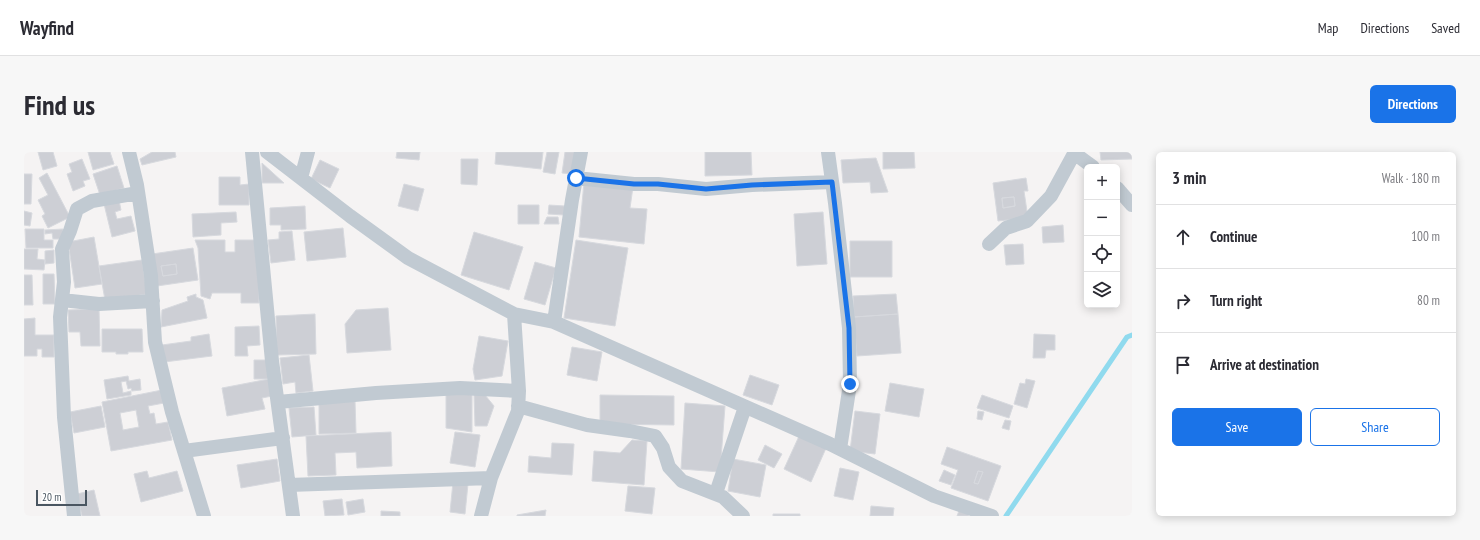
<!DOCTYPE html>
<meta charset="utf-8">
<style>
body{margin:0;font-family:"PT Sans Narrow",sans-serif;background:#f7f7f7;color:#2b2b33}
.controls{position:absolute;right:12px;top:12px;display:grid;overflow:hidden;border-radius:6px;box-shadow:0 2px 10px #0003}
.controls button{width:36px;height:36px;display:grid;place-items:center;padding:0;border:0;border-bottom:1px solid #e1e1e2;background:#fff;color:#2b2b33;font:20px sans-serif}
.scale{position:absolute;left:12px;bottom:10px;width:51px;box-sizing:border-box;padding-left:4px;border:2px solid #4a5661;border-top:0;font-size:11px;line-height:14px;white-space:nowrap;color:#4a5661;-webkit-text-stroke:3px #fff;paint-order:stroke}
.stop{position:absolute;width:12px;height:12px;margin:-9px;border:3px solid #1a73e8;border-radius:50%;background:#fff}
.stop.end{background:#1a73e8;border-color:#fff;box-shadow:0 1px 4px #0008}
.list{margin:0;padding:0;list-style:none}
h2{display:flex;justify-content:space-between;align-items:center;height:52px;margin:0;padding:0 16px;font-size:17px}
h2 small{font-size:13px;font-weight:400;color:#7c7c81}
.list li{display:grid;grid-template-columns:26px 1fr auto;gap:12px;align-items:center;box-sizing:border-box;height:64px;padding:0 16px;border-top:1px solid #e1e1e2}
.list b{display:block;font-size:15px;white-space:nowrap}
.list em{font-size:13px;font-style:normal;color:#7c7c81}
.actions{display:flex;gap:8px;padding:12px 16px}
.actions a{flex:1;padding:9px 0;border:1px solid #1a73e8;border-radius:6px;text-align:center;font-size:14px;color:#1a73e8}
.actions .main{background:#1a73e8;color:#fff}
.icon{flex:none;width:22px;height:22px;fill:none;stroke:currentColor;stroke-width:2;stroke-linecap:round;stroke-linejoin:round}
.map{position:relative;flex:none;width:1108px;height:364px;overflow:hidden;border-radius:6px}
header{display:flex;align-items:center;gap:24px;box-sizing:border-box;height:56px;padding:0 20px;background:#fff;border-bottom:1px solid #e1e1e2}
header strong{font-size:19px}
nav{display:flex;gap:22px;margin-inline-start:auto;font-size:14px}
.intro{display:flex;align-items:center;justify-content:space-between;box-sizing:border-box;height:96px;padding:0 24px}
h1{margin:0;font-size:28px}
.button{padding:10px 18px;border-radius:6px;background:#1a73e8;color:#fff;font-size:14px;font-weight:700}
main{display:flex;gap:24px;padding:0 24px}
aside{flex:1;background:#fff;border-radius:6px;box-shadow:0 2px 10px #0003}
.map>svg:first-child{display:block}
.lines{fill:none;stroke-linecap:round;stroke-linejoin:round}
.stream{stroke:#90daee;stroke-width:5}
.building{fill:#cdcfd5;stroke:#d7d9de;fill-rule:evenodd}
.street{stroke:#c1cad2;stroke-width:14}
.route{stroke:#1a73e8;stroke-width:5}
</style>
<header>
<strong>Wayfind</strong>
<nav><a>Map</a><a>Directions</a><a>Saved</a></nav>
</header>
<div class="intro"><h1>Find us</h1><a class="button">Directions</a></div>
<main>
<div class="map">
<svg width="1108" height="364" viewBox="0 0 1108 364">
<rect width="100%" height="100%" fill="#f5f3f3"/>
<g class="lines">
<!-- stream -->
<path class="stream" d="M982 364 1103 185 1108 183"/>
</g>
<!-- building -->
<path class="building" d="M14 0H29L33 14 19 18Z
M64 0H86L90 12 69 18Z
M128 0H151L152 5 118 13 116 7Z
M373 0H396L395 8 372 6Z
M472 0H519L517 17 471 12Z
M523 0H535L531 22 519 20Z
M541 0H551L547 22 538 21Z
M681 0H727L728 23 681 24Z
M859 0H890L891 16 859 17Z
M1076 0H1108V7L1077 8Z
M852 6 864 40 847 41 846 30 819 31 817 8Z
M58 7 66 27 59 29 61 34 49 39 43 22 48 20 45 12Z
M437 7H454L453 33 437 32Z
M296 8 315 17 306 36 287 27Z
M238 11 260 31H238Z
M93 14 100 36 76 43 69 22Z
M23 21 46 65 24 76 18 64 21 62 14 48 24 43 15 26Z
M0 22H8L7 52H0Z
M195 25H216V33L225 32V53H195Z
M1002 26 1004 39H1000L1004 66 974 69 969 31ZM990 45 991 54 979 56 978 46Z
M560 30 609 35 606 56 623 57 620 92 555 85Z
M380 32 400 37 394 59 374 54Z
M990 45 991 54 979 56 978 46Z
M95 48 97 58 91 60 93 67 107 64 111 79 88 85 80 52Z
M494 53H515V72H494Z
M525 53 541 54 540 63 524 62Z
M281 54 282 77 257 78V73H246V56Z
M0 59 8 61 6 74 0 73Z
M212 60 213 70 197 71V83L169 85 168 62Z
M799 60 803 112 773 114 770 62Z
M523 65H534L535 72H520Z
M1039 73 1040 90 1019 91 1018 75Z
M319 76 322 105 283 109 280 80Z
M1 77H20V88H29V96H2Z
M39 77V87H29L28 81 21 82V78Z
M268 79 271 108 247 111 244 88 255 87V80Z
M450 80 499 95 485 138 437 123Z
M70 85 78 132 51 136 44 90Z
M171 88H201V100H211V88H235V151H217V141H188L186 147 177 144 174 96Z
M552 88 604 96 591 174 540 166Z
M826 89H868V125H826Z
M999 92 1000 112 982 113 980 93Z
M169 96 174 128 133 134 128 102ZM152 112 153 122 139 124 137 114Z
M0 97H14L13 107 21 108 20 118 0 117Z
M30 98V111L21 112V99Z
M118 108 123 142 81 148 75 114Z
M511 110 532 116 521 153 500 147Z
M152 112 153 122 139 124 137 114Z
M19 122H30L31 152H19Z
M0 123H8L9 153H0Z
M172 142V145L179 148 183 166 137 175 138 158 164 149 163 145Z
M872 142 874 162 830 165 829 144Z
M364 156 367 198 323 201 321 172 332 158Z
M75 157 76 194H57L56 180H45L44 158Z
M291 162 292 202 253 203 252 164Z
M874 162 877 201 833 204 830 165Z
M11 166V183H30V205H18V197H13V204H0V167Z
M235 174 236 193 223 194 224 204H211V175Z
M78 177H118L119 200H104V202H92V200H78Z
M185 182 188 204 140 210 138 193 167 189V185Z
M1010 182 1031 183V198H1022L1021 206H1009Z
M455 184 484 189 478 224 451 228 449 217Z
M548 195 578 200 573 229 543 223Z
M285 203 289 239 272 241 271 230 259 232 256 206Z
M230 208H243L244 227H230Z
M726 223 755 233 748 253 719 243Z
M104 224 105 229 116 227 117 238 108 239 107 236 104 237 102 229 97 230 99 241 107 239V243L83 247 80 228Z
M245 227 248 244 238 246 241 257 203 264 198 236Z
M1002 227 1011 229 1003 256 990 252 996 231 1001 232Z
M866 231 900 237 895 265 861 259Z
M138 238 140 251 124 254 126 262 130 261 132 272 144 270 148 288 87 299 78 250ZM112 258 115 275 99 278 96 261Z
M422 241H448V280L422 276Z
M450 241 461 243 470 254 463 274H451Z
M576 243 650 244V273L576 272Z
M958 243 989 254 985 266 953 256Z
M331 249 332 281 295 282V250Z
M661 251 701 254 696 320 657 317Z
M77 254 81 275 50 281 46 260Z
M290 255 292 283 268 285 265 256Z
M831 259 856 262 851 302 826 299Z
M954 259 960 260 958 268 953 267Z
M981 268 987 269 985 278 978 276Z
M367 280 368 314 333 316 332 300 311 301 312 323 284 324 282 284Z
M431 280 456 283 451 315 426 311Z
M776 282 803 294 787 330 760 317Z
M608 288 623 289 620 333 568 329 570 299 596 301Z
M528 291 550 292 548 323 504 320 505 304 527 306Z
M741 293 758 302 750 316 734 308Z
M923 295 977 314 964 349 927 336 934 318 917 312ZM954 319 959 320 954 332 950 331Z
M253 307 256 329 217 336 213 313Z
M709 307 742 313 736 345 704 339Z
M816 316 835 320 829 348 810 344Z
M920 318 931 323 927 333 915 329Z
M123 319 125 326 153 319 159 339 117 350 110 322Z
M954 319 959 320 954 332 950 331Z
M429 330 444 332 441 362 426 360Z
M604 334 631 336 628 362 601 359Z
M70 338 76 364H58L53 342Z
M318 347 320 363 301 364 299 349Z
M339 347 341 360 324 363 322 350Z
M847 354 870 356 869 364H846Z
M936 356 946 359 944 364H933Z
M522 358 521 364H493V363Z
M357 359 376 360V364H357Z
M749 362H776V364H749Z"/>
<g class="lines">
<!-- street -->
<path class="street" d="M105 0 113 33 127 124 131 190 148 260 180 364
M228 0 248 209 269 364
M243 0 326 64 384 106 490 162 530 170 806 292 910 344 968 364
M804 0 811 51 825 176 826 232 816 297
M1050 1 1069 15
M277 26 284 0
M552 26 610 32H634L682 37 728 33 808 30
M1093 36 1108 53
M965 92 982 76 1003 69 1027 44 1051 0
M38 148 75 152 129 149
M530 170 548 48 557 0
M254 250 352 241 436 236 495 239
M494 254 563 273 606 279 631 284 639 296 645 315 658 329 699 345 719 364
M160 299 259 286
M265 333 467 326
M692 341 721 255
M50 364 40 265 36 165 40 130 38 97 46 79 53 57 68 49 114 41
M457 364 467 326 494 259 495 239 490 162"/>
</g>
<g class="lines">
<!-- route -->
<path class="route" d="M552 26 610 32H634L682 37 728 33 808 30 825 176 826 232"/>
</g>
</svg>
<div class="controls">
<button>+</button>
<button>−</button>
<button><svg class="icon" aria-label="locate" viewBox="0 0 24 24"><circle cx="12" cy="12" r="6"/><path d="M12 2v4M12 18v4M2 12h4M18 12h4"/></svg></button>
<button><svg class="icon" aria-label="layers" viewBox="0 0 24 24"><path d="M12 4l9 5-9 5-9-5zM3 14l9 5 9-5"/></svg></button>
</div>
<div class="scale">20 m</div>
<div class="stop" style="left:552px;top:26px"></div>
<div class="stop end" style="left:826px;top:232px"></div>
</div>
<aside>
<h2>3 min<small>Walk · 180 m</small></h2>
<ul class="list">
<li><svg class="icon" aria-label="ahead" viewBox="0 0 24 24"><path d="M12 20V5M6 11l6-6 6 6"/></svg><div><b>Continue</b></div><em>100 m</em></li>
<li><svg class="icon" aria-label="right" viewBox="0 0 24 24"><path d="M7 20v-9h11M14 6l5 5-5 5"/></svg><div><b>Turn right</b></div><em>80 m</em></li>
<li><svg class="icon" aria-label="arrive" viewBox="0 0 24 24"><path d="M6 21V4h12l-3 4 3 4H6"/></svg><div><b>Arrive at destination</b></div></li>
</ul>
<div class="actions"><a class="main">Save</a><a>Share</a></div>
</aside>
</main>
